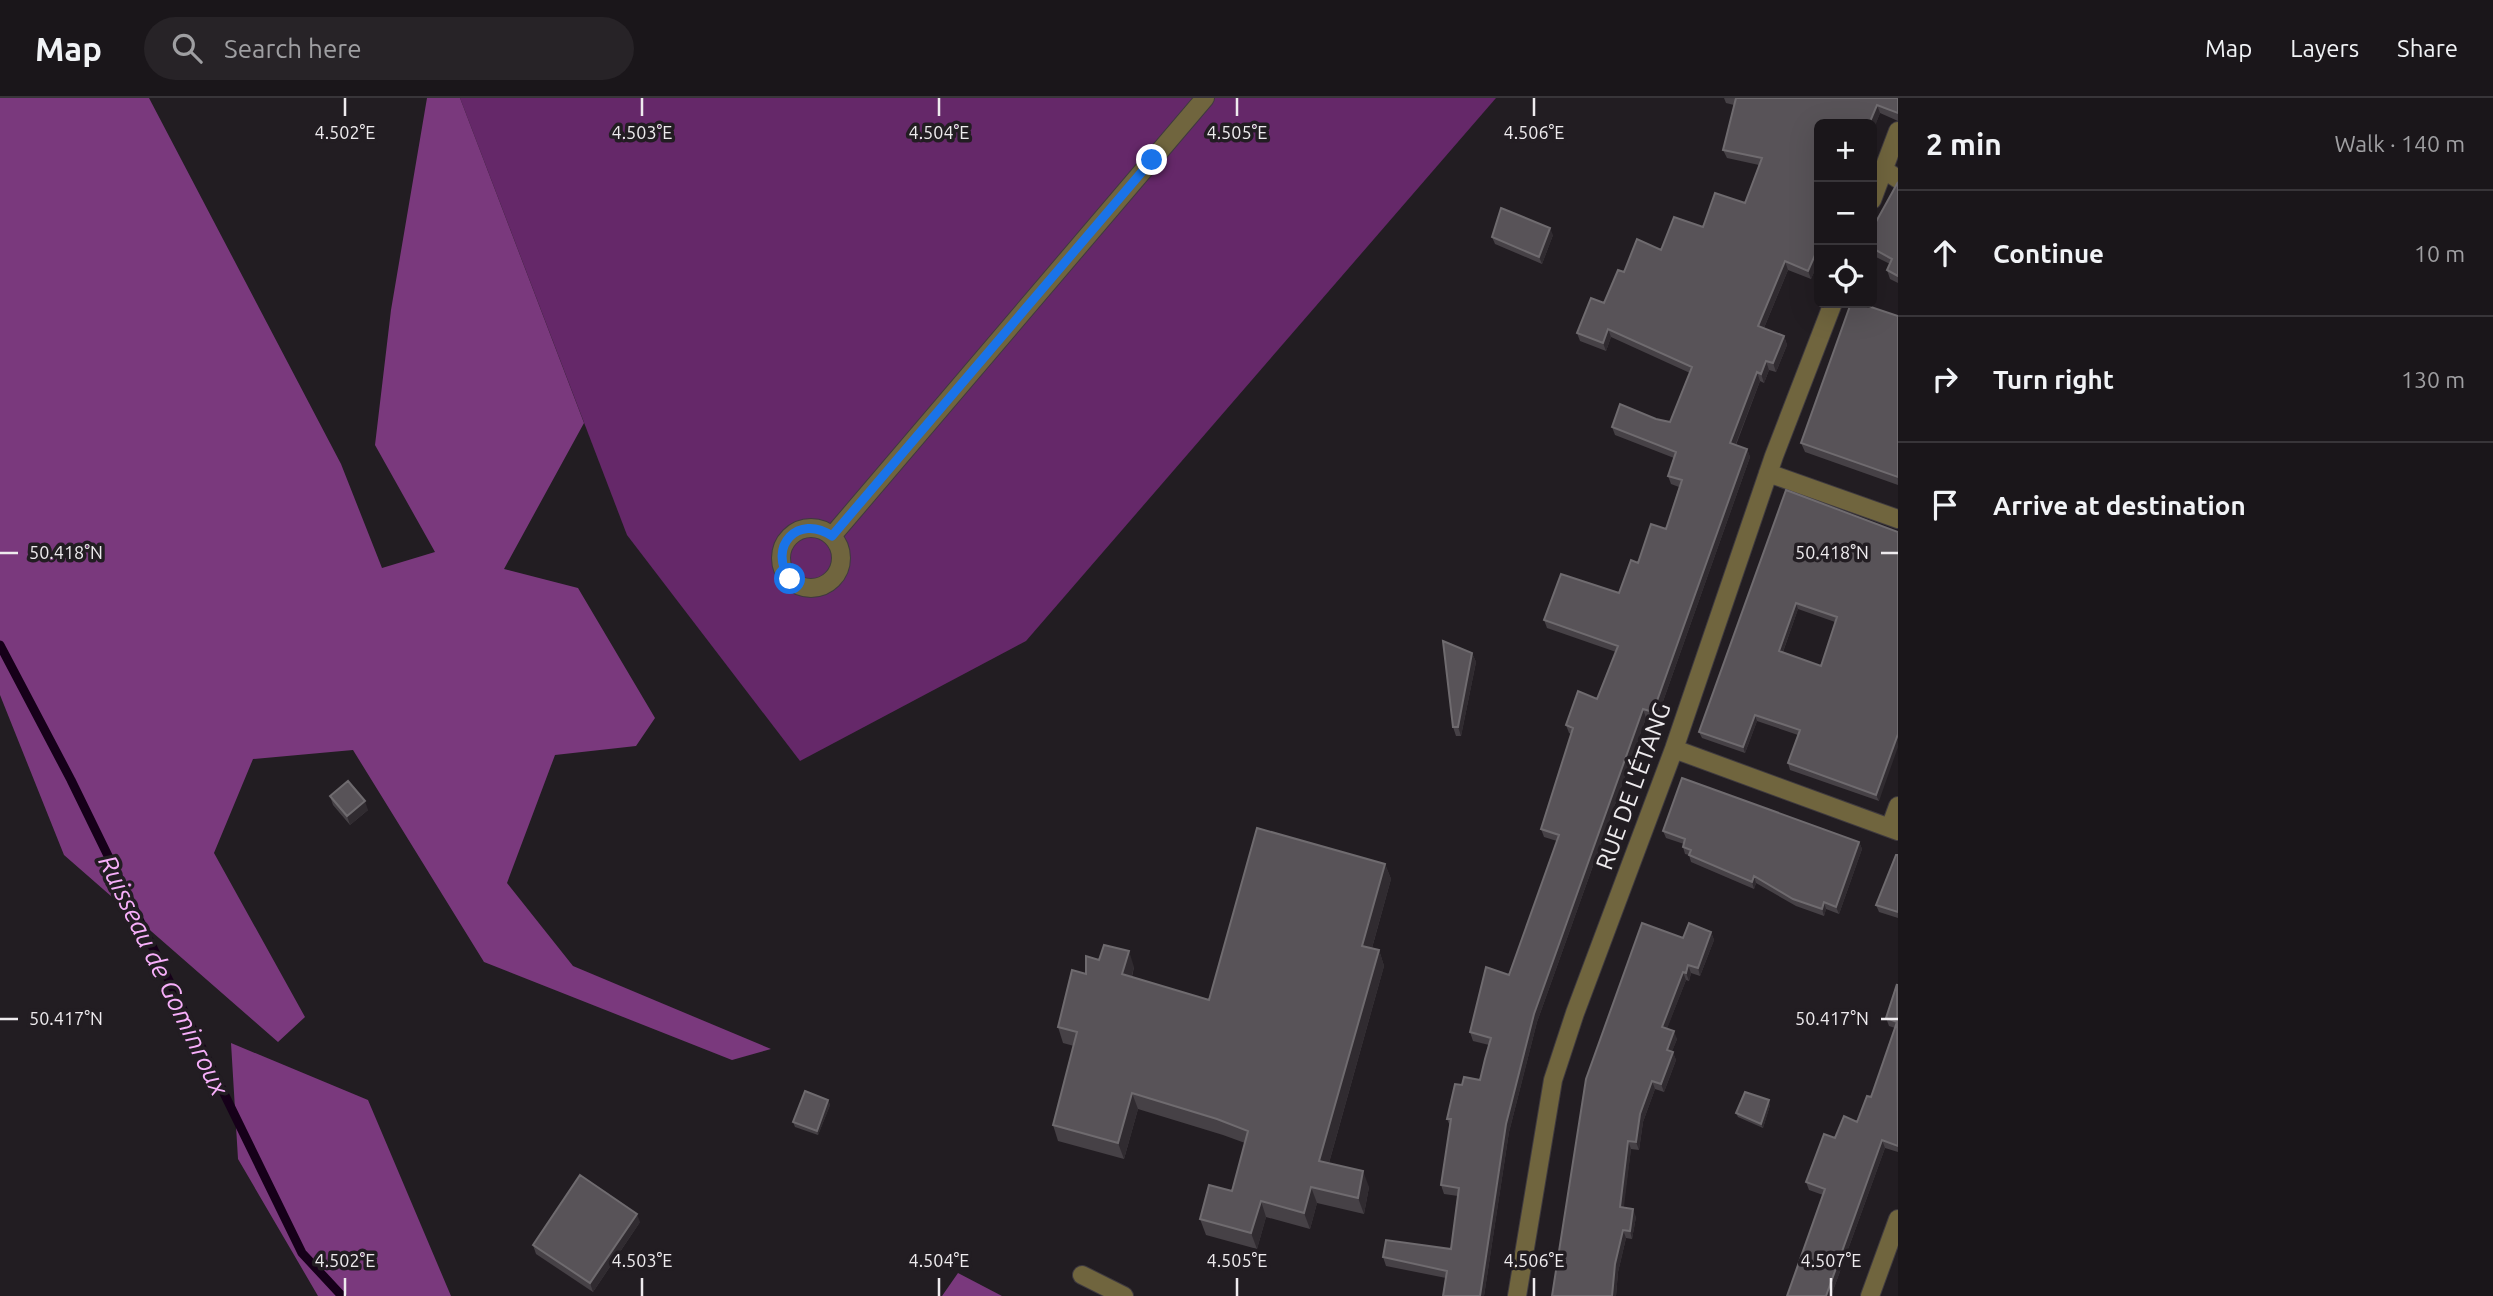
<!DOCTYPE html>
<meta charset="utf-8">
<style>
body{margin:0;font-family:Ubuntu,sans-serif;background:#272327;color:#f1f3f6}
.controls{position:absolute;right:21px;top:21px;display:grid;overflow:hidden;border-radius:10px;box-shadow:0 7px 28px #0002}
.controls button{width:63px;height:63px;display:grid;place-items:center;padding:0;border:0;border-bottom:2px solid #383539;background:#1a161a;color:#f1f3f6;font:35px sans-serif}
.stop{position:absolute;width:21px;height:21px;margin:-16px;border:5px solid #1a73e8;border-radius:50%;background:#fff}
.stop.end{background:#1a73e8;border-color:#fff;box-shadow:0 2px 7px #0008}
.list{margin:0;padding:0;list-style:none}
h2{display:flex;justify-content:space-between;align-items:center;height:91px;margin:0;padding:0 28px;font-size:30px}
h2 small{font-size:23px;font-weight:400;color:#9f9fa2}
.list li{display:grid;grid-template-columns:46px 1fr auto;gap:21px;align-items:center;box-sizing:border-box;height:126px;padding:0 28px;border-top:2px solid #383539}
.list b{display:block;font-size:26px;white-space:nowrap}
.list em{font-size:23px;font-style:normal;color:#9f9fa2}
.icon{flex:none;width:38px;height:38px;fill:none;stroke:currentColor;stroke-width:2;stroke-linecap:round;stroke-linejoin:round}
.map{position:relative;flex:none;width:1898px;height:1198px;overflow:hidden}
header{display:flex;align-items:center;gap:42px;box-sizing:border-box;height:98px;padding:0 35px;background:#1a161a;border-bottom:2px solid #383539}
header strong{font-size:33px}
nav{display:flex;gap:38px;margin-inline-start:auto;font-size:24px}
.search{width:490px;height:63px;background:#272327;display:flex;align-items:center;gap:18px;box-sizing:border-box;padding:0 24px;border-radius:38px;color:#9f9fa2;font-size:26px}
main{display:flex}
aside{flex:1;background:#1a161a}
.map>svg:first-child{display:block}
.green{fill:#652869}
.forest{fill:#7a397d}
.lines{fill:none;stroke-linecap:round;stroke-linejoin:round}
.stream{stroke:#160019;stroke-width:9}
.lane-casing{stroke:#3f3a3f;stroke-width:20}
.street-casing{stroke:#3f3a3f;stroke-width:20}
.lane{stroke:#70653e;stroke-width:18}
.street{stroke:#70653e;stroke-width:18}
.wall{fill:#464146;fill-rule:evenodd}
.shaded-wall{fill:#302b30}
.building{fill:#585358;stroke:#6f6b6f;stroke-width:2;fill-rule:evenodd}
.route{stroke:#1a73e8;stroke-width:9}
.ticks{fill:none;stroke:#eeebee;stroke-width:2.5}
.labels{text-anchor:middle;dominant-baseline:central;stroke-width:7;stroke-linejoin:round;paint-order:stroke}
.street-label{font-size:24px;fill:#eeebee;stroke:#221d22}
.water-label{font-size:26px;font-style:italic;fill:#f7affa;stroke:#221d22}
.ticks-label{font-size:18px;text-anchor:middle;fill:#eeebee;stroke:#221d22;stroke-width:7;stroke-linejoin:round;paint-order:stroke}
</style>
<header>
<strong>Map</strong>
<div class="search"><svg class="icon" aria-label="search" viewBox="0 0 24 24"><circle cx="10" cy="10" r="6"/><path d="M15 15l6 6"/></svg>Search here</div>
<nav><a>Map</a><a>Layers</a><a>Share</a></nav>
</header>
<main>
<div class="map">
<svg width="1898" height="1198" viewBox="0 0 1898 1198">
<rect width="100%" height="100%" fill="#221d22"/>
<!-- green -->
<path class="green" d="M460 0H1496L1026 543 800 663 627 437Z"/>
<!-- forest -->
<path class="forest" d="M0 0H149L341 366 382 470 435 454 375 347 391 212 427 0H460L584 325 504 471 578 490 655 620 636 648 555 657 507 785 573 868 771 951 732 962 484 864 353 652 253 661 214 755 305 919 278 944 64 757 0 597Z
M231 945 368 1002 451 1198H318L238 1061Z
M958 1175 1002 1198H942Z"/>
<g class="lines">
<!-- stream -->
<path class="stream" d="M0 547 71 682 302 1155 342 1198"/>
<!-- lane casing -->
<g class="lane-casing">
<path id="lane" d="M781 460a30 30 0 1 1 60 0a30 30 0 1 1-60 0Z
M832 438 1205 0"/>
</g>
<!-- street casing -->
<g class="street-casing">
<path id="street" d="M1883 71 1898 81
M1872 102 1898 33
M1768 375 1898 421
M1674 651 1898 733
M1890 730 1898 708
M1082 1177 1124 1198
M1517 1198 1553 982 1575 915 1674 651 1774 358 1833 205
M1870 1198 1898 1121"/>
</g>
<!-- lane -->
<use href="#lane" class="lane"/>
<!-- street -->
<use href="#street" class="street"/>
</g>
<!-- wall -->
<path class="wall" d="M1724 0H1898V23L1880 15 1811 181 1788 172 1764 230 1784 238 1787 247 1776 274 1769 272 1764 285 1760 283 1736 347 1747 351 1750 359 1656 623 1646 620 1537 924 1509 1034 1484 1198H1443L1446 1180 1386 1168 1383 1159 1451 1151 1458 1098 1444 1096 1441 1087 1450 1028 1447 1021 1462 987 1480 982 1489 947 1473 943 1470 934 1509 877 1557 743 1544 739 1541 731 1571 636 1569 635 1566 627 1597 601 1616 554 1547 530 1544 522 1619 495 1638 465 1666 431 1679 389 1671 386 1668 378 1674 360 1615 337 1612 329 1656 321 1670 324 1690 275 1611 239 1606 253 1580 243 1577 235 1604 205 1624 174 1661 152 1703 129 1745 105 1759 67 1727 60 1723 52 1734 7 1726 5Z
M1898 84V185L1890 181 1887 172 1890 166 1872 157V131Z
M1553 137 1542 166 1495 146 1492 139Z
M1898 218V387L1805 354 1801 345Z
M1786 392 1898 434 1879 703 1790 672 1788 665 1798 637 1757 623 1745 655 1702 640 1699 634ZM1798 511 1835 524 1821 568 1783 554Z
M1472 555 1476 564 1461 638H1456L1453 629Z
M330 698 368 712 350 727 333 707Z
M1663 733 1859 744 1862 751 1839 816 1826 811 1824 818 1796 808 1756 785 1754 791 1691 764 1689 757 1685 756 1683 749 1684 746 1666 740Z
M1898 757V820L1879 814 1876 807Z
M1385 766 1391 781 1372 850 1379 852 1384 868 1329 1065 1369 1089 1364 1116 1317 1105 1310 1131 1266 1119 1257 1151 1206 1137 1200 1121 1232 1093 1245 1045 1223 1037 1138 1011 1124 1061 1058 1043 1053 1027 1074 948 1063 945 1058 929 1086 876 1099 862 1134 869 1132 879 1209 902Z
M1711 834 1714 842 1700 878 1691 875 1689 883 1686 882 1667 930 1677 941 1672 953 1676 962 1664 994 1655 991 1643 1024 1639 1052 1631 1051 1623 1110 1636 1119 1632 1141 1626 1140 1618 1174 1616 1198H1552L1683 840Z
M1898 886V1054L1885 1050 1831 1198H1787L1823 1097 1809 1092 1806 1084 1835 1040 1857 1024 1871 999 1895 930 1889 928 1886 920Z
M828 1002 830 1007 818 1037 795 1029 793 1024Z
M1770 1007 1763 1030 1738 1019 1736 1015Z
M640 1124 593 1194 536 1156 533 1147Z"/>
<!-- shaded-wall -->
<path class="shaded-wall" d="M1877 7 1880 15 1872 36V26H1869Z
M1550 130 1553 137 1542 166 1539 159Z
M1819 148V163L1811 181 1808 173Z
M1785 163 1788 172 1761 237 1758 228Z
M1608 231 1611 239 1606 253 1603 245Z
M1784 238 1787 247 1776 274 1773 265Z
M1766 263 1769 272 1764 285 1761 276Z
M1757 274 1760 283 1733 353 1730 345Z
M1747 351 1750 359 1656 623 1653 614Z
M1796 505 1798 511 1781 559 1779 553Z
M1472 555 1476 564 1461 638 1458 629Z
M1643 611 1646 620 1537 924 1509 1034 1484 1198H1480L1506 1026 1534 916Z
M1755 617 1757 623 1745 655 1743 649Z
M1898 636V649L1879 703 1876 697Z
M365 703 368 712 350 727 347 718Z
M1859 744 1862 751 1839 816 1836 809Z
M1385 766 1391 781 1368 864 1362 848Z
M1754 778 1756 785 1754 791 1752 784Z
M1824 804 1826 811 1824 818 1822 811Z
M1711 834 1714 842 1700 878 1698 870Z
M1379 852 1384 868 1325 1079 1319 1063Z
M1129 853 1134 869 1128 892 1122 876Z
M1688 867 1691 875 1689 883 1686 875Z
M1683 874 1686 882 1665 936 1662 929Z
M1674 933 1677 941 1670 959 1667 952Z
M1673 954 1676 962 1664 994 1661 986Z
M1652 983 1655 991 1643 1024 1639 1052 1636 1044 1640 1016Z
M1132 995 1138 1011 1124 1061 1118 1045Z
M828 1002 830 1007 818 1037 817 1033Z
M1769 1002 1770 1007 1763 1030 1761 1026Z
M1882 1042 1885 1050 1831 1198H1826Z
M1628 1043 1631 1051 1623 1117 1620 1109Z
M1363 1073 1369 1089 1364 1116 1358 1100Z
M1311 1089 1317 1105 1310 1131 1304 1115Z
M1261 1103 1266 1119 1257 1151 1251 1135Z
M1633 1111 1636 1119 1632 1141 1630 1133Z
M637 1116 640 1124 593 1194 590 1185Z
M1623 1132 1626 1140 1618 1174 1616 1198H1612L1615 1166Z"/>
<!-- building -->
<path class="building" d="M1736 0H1898V15L1877 7 1869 26H1819V148L1808 173 1785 163 1758 228 1784 238 1773 265 1766 263 1761 276 1757 274 1730 345 1747 351 1653 614 1643 611 1534 916 1506 1026 1480 1198H1443L1447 1173 1383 1159 1386 1142 1451 1151 1459 1090 1441 1087 1451 1021H1447L1455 986 1462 987 1464 979 1480 982 1485 961 1491 940 1470 934 1486 869 1509 877 1559 737 1541 731 1573 630 1566 627 1578 593 1597 601 1618 548 1544 522 1561 476 1619 495 1631 462 1638 465 1651 426 1666 431 1682 382 1668 378 1676 354 1612 329 1620 306 1656 321 1670 324 1692 269 1608 231 1603 245 1577 235 1591 200 1604 205 1618 172 1624 174 1637 141 1661 152 1674 119 1703 129 1715 95 1745 105 1762 60 1723 52Z
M1898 84V178L1887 172 1892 161 1872 150V131Z
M1501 110 1550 130 1539 159 1492 139Z
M1851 205H1859L1898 218V379L1801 345Z
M1786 392 1898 434V636L1876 697 1788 665 1800 632 1755 617 1743 649 1699 634ZM1796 505 1837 519 1821 568 1779 553Z
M1443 543 1472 555 1458 629H1453Z
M1682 680 1859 744 1836 809 1824 804 1822 811 1793 801 1754 778 1752 784 1689 757 1691 752 1683 749 1685 741 1663 733Z
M348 683 365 703 347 718 330 698Z
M1257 730 1385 766 1362 848 1379 852 1319 1063 1363 1073 1358 1100 1311 1089 1304 1115 1261 1103 1251 1135 1200 1121 1209 1087 1232 1093 1248 1033 1217 1021 1132 995 1118 1045 1053 1027 1077 934 1058 929 1072 872 1086 876V858L1099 862 1104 847 1129 853 1122 876 1209 902Z
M1896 757H1898V814L1876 807Z
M1642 825 1683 840 1689 825 1711 834 1698 870 1688 867 1686 875 1683 874 1662 929 1674 933 1667 952 1673 954 1661 986 1652 983 1640 1016 1636 1044 1628 1043 1620 1109 1633 1111 1630 1133 1623 1132 1615 1166 1612 1198H1552L1586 981Z
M1897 886 1898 1048 1882 1042 1826 1198H1787L1825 1091 1806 1084 1824 1036 1835 1040 1844 1018 1857 1024 1867 998 1871 999 1897 924 1886 920Z
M805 993 828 1002 817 1033 793 1024Z
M1745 994 1769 1002 1761 1026 1736 1015Z
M580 1077 637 1116 590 1185 533 1147Z"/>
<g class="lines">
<!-- route -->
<path class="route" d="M790 481C767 449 798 415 832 438L1152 62"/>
</g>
<!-- ticks -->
<path class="ticks" d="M345 0V18M642 0V18M939 0V18M1237 0V18M1534 0V18M0 455H18M1881 455H1898M0 921H18M1881 921H1898M345 1180V1198M642 1180V1198M939 1180V1198M1237 1180V1198M1534 1180V1198M1831 1180V1198"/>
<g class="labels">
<!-- street labels -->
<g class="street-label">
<text transform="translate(1633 688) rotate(-70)">RUE DE L'ÉTANG</text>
</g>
<!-- water labels -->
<g class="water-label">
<text transform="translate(164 877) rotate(64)">Ruisseau de Gominroux</text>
</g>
</g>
<g class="ticks-label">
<text x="345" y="41">4.502°E</text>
<text x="642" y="41">4.503°E</text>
<text x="939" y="41">4.504°E</text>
<text x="1237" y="41">4.505°E</text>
<text x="1534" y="41">4.506°E</text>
<text x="66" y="461">50.418°N</text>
<text x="1832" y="461">50.418°N</text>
<text x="66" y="927">50.417°N</text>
<text x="1832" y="927">50.417°N</text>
<text x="345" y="1169">4.502°E</text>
<text x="642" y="1169">4.503°E</text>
<text x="939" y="1169">4.504°E</text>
<text x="1237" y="1169">4.505°E</text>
<text x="1534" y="1169">4.506°E</text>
<text x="1831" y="1169">4.507°E</text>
</g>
</svg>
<div class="controls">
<button>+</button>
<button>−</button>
<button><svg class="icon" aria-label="locate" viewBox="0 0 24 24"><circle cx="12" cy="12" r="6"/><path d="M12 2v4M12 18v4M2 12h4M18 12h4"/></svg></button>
</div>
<div class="stop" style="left:790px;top:481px"></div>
<div class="stop end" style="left:1152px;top:62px"></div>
</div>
<aside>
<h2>2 min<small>Walk · 140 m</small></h2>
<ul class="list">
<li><svg class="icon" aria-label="ahead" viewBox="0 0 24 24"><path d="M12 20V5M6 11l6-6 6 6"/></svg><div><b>Continue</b></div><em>10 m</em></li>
<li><svg class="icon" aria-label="right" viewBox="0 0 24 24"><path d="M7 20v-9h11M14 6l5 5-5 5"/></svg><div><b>Turn right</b></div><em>130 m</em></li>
<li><svg class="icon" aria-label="arrive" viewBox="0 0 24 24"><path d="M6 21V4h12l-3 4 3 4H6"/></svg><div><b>Arrive at destination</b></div></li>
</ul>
</aside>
</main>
